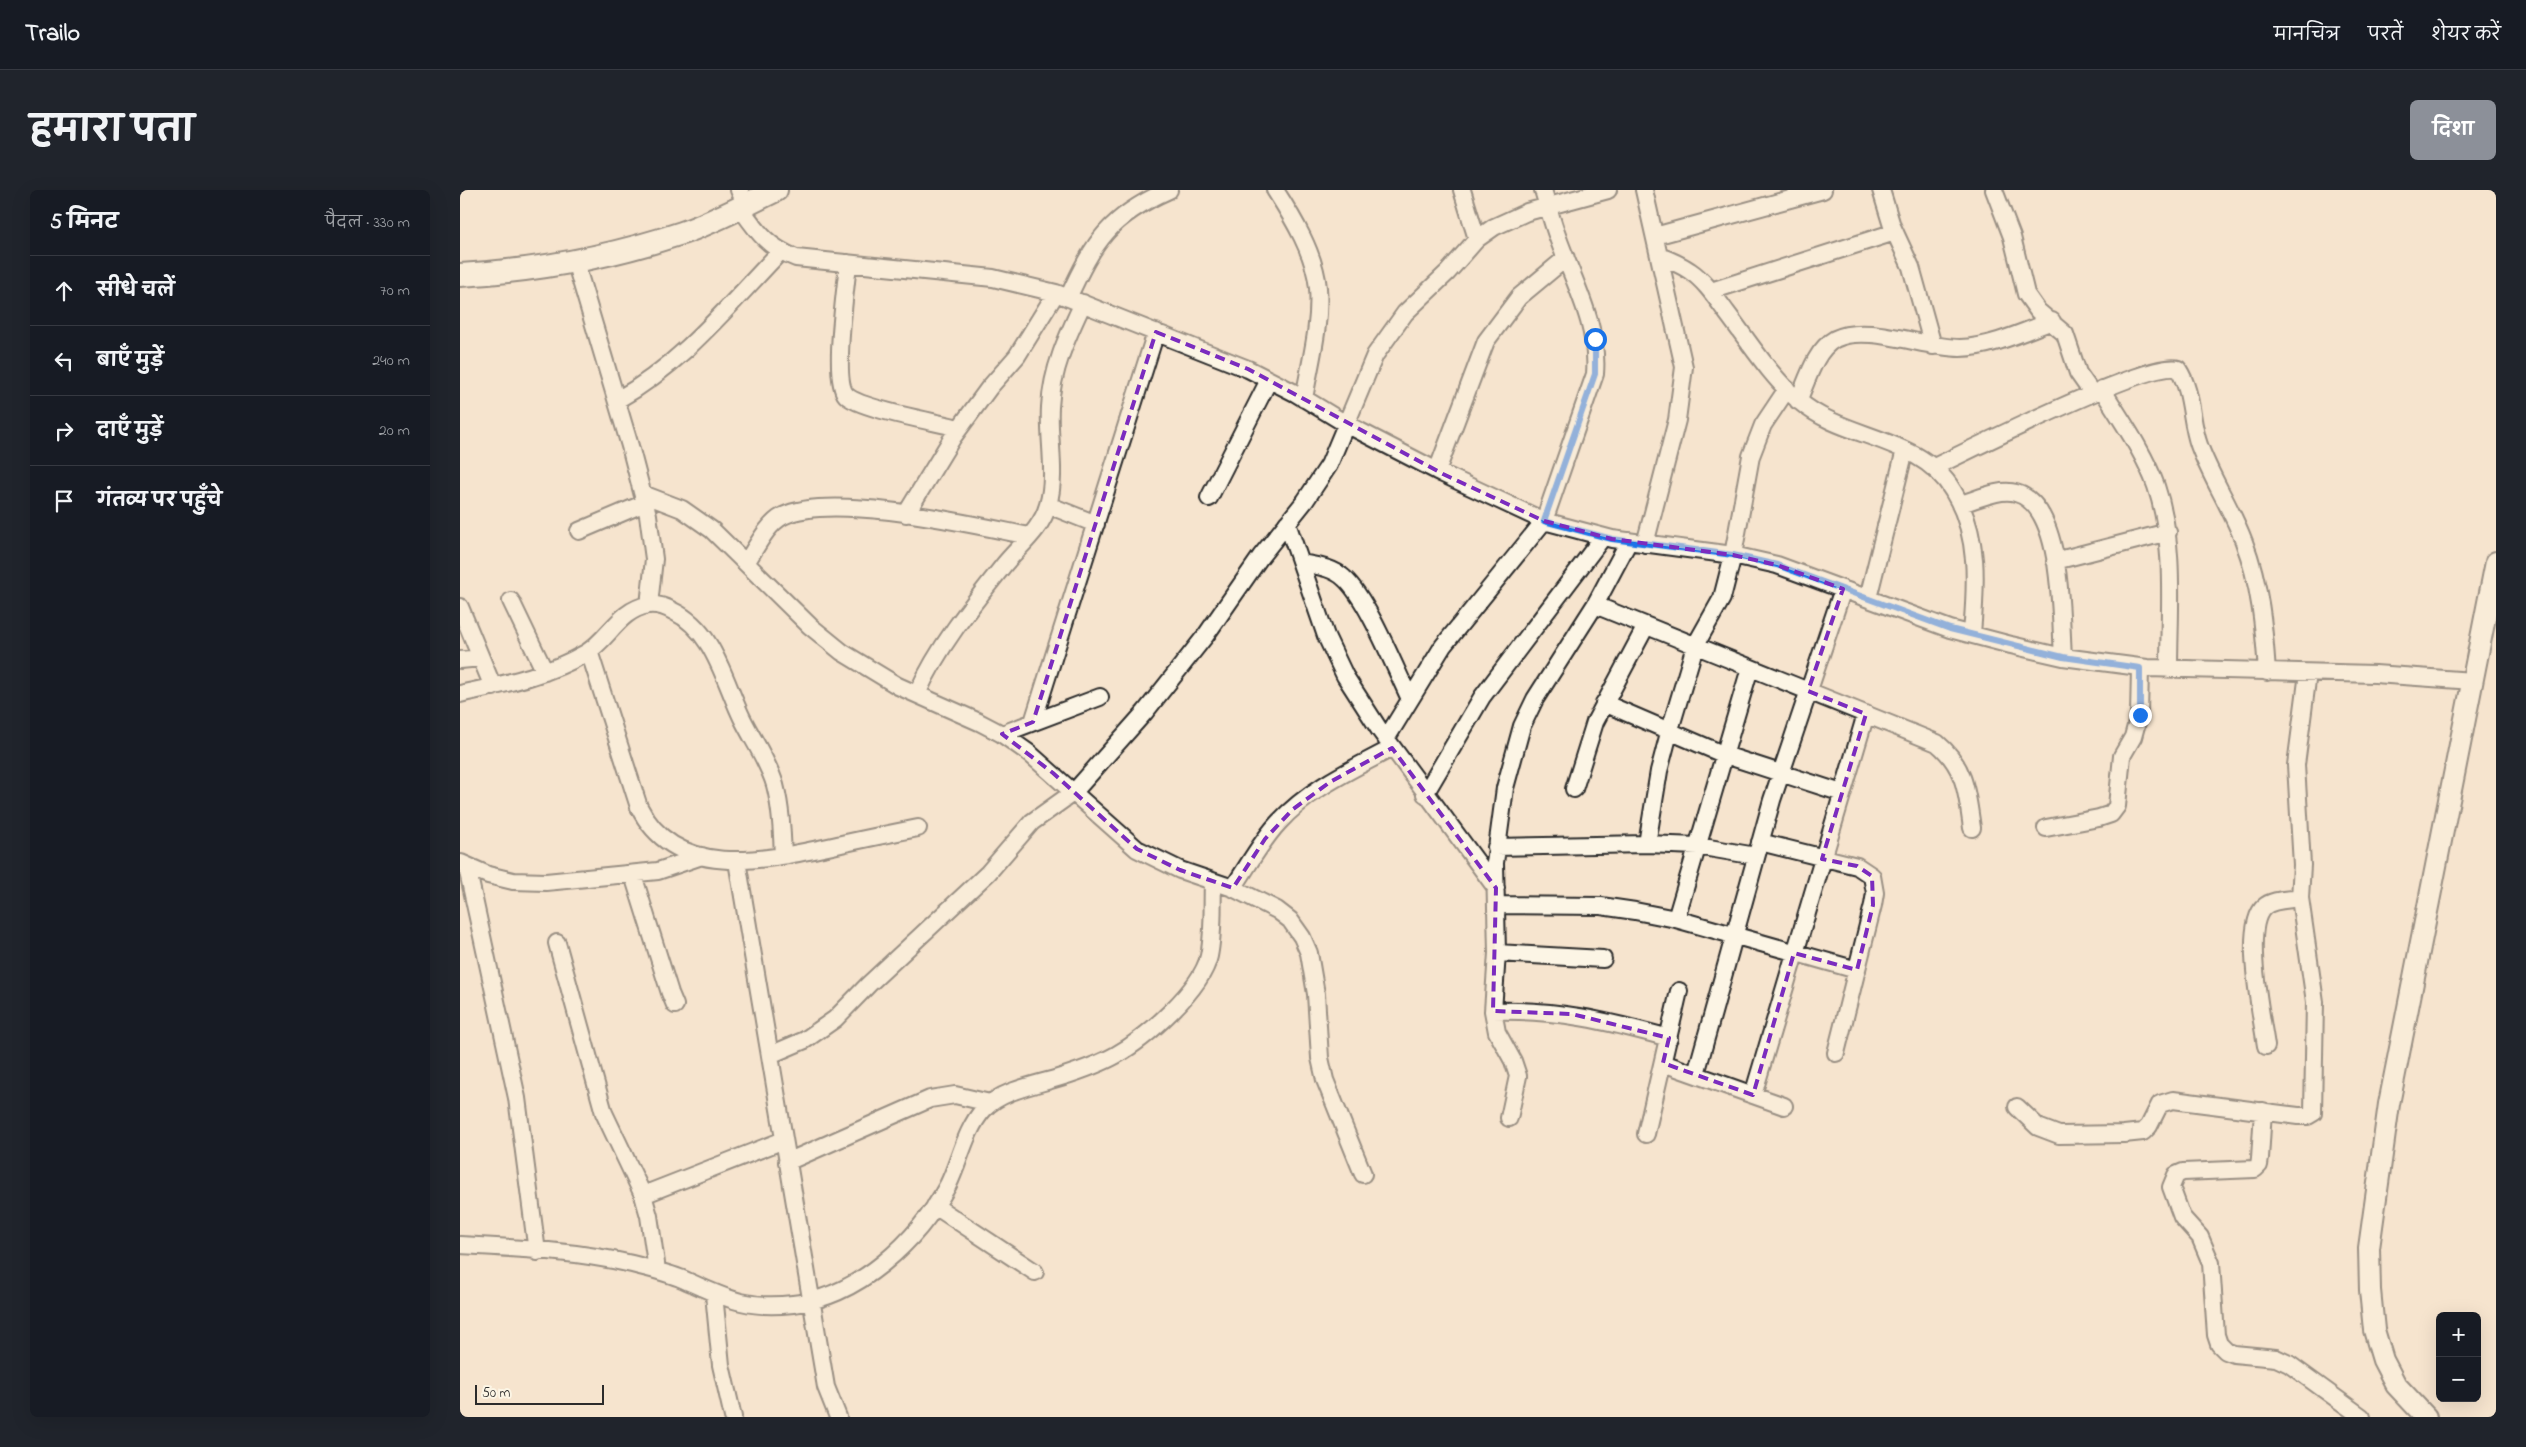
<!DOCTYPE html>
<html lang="hi">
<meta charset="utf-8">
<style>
body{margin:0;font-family:"Indie Flower","Playpen Sans Deva",sans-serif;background:#20242c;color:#f1f3f6}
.controls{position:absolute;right:15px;bottom:15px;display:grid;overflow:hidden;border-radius:8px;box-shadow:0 5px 20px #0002}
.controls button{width:45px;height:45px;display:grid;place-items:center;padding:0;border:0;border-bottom:1px solid #363941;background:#171b24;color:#f1f3f6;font:25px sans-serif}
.scale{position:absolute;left:15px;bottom:12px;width:129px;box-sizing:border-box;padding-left:5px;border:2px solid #2b2b2b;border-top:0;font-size:14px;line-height:18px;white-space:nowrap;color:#2b2b2b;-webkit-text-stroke:4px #fcf5e5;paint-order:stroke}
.stop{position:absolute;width:15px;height:15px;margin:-11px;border:4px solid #1a73e8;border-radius:50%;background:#fff}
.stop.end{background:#1a73e8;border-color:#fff;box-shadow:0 1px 5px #0008}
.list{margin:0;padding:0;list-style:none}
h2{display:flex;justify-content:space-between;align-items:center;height:65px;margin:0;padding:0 20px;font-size:21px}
h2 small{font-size:16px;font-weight:400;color:#9ea1a6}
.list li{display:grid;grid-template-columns:32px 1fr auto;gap:15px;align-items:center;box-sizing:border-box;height:70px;padding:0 20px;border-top:1px solid #363941}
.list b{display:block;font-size:19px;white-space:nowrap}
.list em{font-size:16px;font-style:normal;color:#9ea1a6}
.icon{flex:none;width:28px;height:28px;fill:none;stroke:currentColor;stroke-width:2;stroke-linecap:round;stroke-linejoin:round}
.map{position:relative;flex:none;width:2036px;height:1227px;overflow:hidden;border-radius:8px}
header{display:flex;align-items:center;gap:30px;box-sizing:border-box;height:70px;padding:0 25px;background:#171b24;border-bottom:1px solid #363941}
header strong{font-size:24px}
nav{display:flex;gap:28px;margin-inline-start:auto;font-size:18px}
.intro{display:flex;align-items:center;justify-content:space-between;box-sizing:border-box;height:120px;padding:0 30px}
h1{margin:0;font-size:35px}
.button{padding:12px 22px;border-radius:8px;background:#8c9099;color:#fff;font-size:18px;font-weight:700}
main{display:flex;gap:30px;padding:0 30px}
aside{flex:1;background:#171b24;border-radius:8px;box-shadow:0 5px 20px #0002}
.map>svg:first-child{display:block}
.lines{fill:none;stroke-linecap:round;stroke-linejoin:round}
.minor-casing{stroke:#2b2b2b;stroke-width:20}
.tertiary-casing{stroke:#2b2b2b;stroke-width:24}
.secondary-casing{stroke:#2b2b2b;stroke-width:26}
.minor{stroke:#fcf5e5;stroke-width:16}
.tertiary{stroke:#fcf5e5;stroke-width:20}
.secondary{stroke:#fcf5e5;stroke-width:22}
.route{stroke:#1a73e8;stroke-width:6}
.marked{fill:none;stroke:#7b2cbf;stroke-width:4;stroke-dasharray:10 6;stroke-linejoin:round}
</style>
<header>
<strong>Trailo</strong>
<nav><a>मानचित्र</a><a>परतें</a><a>शेयर करें</a></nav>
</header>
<div class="intro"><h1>हमारा पता</h1><a class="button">दिशा</a></div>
<main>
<aside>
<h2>5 मिनट<small>पैदल · 330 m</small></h2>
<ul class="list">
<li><svg class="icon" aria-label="ahead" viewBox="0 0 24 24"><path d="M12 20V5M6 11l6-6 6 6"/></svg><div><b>सीधे चलें</b></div><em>70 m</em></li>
<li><svg class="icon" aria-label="left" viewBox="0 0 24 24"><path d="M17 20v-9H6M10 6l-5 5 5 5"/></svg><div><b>बाएँ मुड़ें</b></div><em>240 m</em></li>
<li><svg class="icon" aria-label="right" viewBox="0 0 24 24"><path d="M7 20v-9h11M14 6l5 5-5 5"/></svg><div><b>दाएँ मुड़ें</b></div><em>20 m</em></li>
<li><svg class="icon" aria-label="arrive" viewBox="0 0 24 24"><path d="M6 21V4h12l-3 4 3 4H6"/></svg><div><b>गंतव्य पर पहुँचे</b></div></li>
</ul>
</aside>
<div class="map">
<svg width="2036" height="1227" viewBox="0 0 2036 1227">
<rect width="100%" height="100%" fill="#f6e4ce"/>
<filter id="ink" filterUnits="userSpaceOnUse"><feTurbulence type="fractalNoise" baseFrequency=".02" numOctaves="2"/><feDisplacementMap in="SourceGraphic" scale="10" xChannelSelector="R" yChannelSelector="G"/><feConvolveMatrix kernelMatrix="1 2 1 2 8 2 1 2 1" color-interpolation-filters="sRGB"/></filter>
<g filter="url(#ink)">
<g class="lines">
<!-- minor casing -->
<g class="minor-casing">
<path id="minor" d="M279 0 286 15
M815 0C833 28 855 64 858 98 861 134 850 173 844 209
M1002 0 1017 49
M1184 0 1224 177 1217 230 1185 354
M1421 0 1432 36 1451 77 1473 156
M1534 0 1552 47 1566 104 1578 121 1605 144 1618 183 1632 203
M280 17C297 41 307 57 336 68L533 88 596 103 788 179 835 203 886 234 983 284 1084 331 1152 349 1273 365 1317 375 1490 439 1551 455 1603 467 1687 478 1915 484 2013 491
M1195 46 1363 0
M1199 66C1210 70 1220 74 1230 81 1245 91 1256 108 1267 123 1289 152 1311 187 1339 211 1384 250 1461 246 1493 301 1520 345 1516 395 1512 444
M115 71 170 256 188 325 194 369 189 415
M388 73C386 98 372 189 386 205 399 219 477 232 499 238
M1251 101 1435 42
M608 108C634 51 650 26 709 0
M1642 199C1661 230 1684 262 1696 296 1716 355 1709 419 1709 479
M157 210C222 174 269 115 320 62
M1338 211C1347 191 1355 160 1375 149 1406 133 1464 158 1500 158 1531 157 1563 142 1592 131
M1474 277C1510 260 1691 169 1718 179 1733 202 1730 230 1739 255 1751 288 1772 319 1784 352 1800 394 1804 437 1807 482
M977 281 1026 151 1059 107 1106 68
M183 304 222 319 252 340 350 436 382 462 438 496 519 532 542 544 569 563 677 659 720 680 773 698 817 720 830 730 842 747 849 763 856 804 860 868 865 890 903 984
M749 308 809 190
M1500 314C1516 310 1539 298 1556 303 1604 316 1600 427 1603 467
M588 315 636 334
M446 324 493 247 529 198 557 166 596 103
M827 333 866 446 885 486 919 539 1036 698
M119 341 185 313
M1595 371 1708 342
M286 373C296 358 307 334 323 326 371 302 514 335 569 346
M841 373C856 376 872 377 884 388 907 408 935 478 950 509
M1408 408 1445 260
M51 411 85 482
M1135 415 1477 553C1506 577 1507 604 1512 638
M0 417 33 497
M129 461 179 617C215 690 303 671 368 657 398 650 428 644 458 638
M0 470 21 468
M0 504C44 494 86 486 126 463 149 449 159 420 188 415 196 414 206 417 213 421 255 441 264 492 283 530 294 552 308 571 315 595 321 618 322 642 323 666
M457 504C478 457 511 416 543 376 558 357 582 339 588 315 597 284 588 249 590 217 592 179 607 147 623 113
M1144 513 1265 565 1382 603
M573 532 696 142
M542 544 640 507
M926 549 983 456 1084 331 1135 184C1139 136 1114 93 1098 48 1092 32 1088 16 1083 0
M1114 599 1135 532 1186 436
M965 604 1022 507 1143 347
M1586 638 1639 628 1651 624 1657 616 1662 566 1673 547 1679 525 1680 478
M1300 652 1397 676 1412 686 1415 703 1413 715 1376 863
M1187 654 1199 581 1209 543 1235 456 1262 408 1273 365 1291 266 1303 235 1327 199
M1036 657 1187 654 1237 656 1296 666
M277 671 366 1197 378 1227
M1 673 28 685 53 691 86 692 198 681 242 666
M7 677 57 908 77 1062
M173 685 210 803 215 815
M773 698C788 676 801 651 819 632 850 598 893 579 932 558
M1037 715 1141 716 1175 721 1216 729 1397 780
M1216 729 1290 478
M97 753 144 923 183 1005 189 1026 197 1080
M1037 763 1143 769
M1033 821C1096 819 1148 831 1209 848
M1806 856C1802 827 1782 737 1804 717 1812 709 1829 710 1840 708
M310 865 345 850 375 829 409 794 528 683 572 632 614 602 685 522 746 445 801 366 845 311 869 275 915 165 945 123 988 82 1017 49 1034 37 1067 22 1148 0
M1203 873 1324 916
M1236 884 1312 610 1383 399
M1293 905 1406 524
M1557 917 1578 937 1599 945 1664 944 1683 942 1689 936 1700 914 1713 910 1838 926H1848L1853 923 1855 812 1840 708 1842 675 1836 575 1848 483
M1803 921 1800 968 1799 975 1795 979 1723 982 1716 985 1711 997 1722 1027 1740 1047 1751 1073 1756 1145 1759 1154 1766 1161 1774 1164 1816 1168 1829 1174 1902 1227
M1049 928 1058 886 1053 871 1037 842 1033 821 1037 763 1035 673 1045 598 1062 536 1075 509 1135 415 1169 351
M1186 944 1219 801
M327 972 470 909 495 905 530 913
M183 1005 324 950
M475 1016 575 1082
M0 1055C56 1058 117 1061 172 1074 188 1078 204 1082 220 1088 263 1106 283 1120 333 1114 398 1107 458 1051 488 995 500 971 505 940 524 919 542 900 576 895 601 887 620 881 638 875 656 865 685 849 742 799 749 766 754 742 752 716 753 692
M254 1104 261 1175 273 1227"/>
</g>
<!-- tertiary casing -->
<g class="tertiary-casing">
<path id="tertiary" d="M1966 1227 1936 1195 1923 1170 1914 1140 1910 1100 1909 1058 1929 914 2036 372"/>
</g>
<!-- secondary casing -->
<g class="secondary-casing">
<path id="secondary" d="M0 85C75 81 150 67 222 43 254 32 285 15 316 0"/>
</g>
<!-- minor -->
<use href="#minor" class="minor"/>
<!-- tertiary -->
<use href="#tertiary" class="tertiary"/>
<!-- secondary -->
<use href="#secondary" class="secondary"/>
</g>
</g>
<g class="lines" filter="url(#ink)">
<!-- route -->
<path class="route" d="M1135 149V184L1084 331 1152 349 1273 365 1317 375 1490 439 1603 467 1680 478V525"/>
</g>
<!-- marked area -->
<path d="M0 0H2036V1227H0ZM696 142 788 179 983 284 1084 331 1152 349 1273 365 1317 375 1383 399 1348 501 1406 524 1362 669 1397 676 1412 686 1413 715 1397 780 1334 763 1293 905 1203 873 1209 848 1112 824 1033 821 1036 698 932 558 870 592 832 620 805 649 773 698 720 680 677 659 593 583 542 544 573 532Z" fill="#f6e4ce" fill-opacity=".55" fill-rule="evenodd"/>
<path class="marked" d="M696 142 788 179 983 284 1084 331 1152 349 1273 365 1317 375 1383 399 1348 501 1406 524 1362 669 1397 676 1412 686 1413 715 1397 780 1334 763 1293 905 1203 873 1209 848 1112 824 1033 821 1036 698 932 558 870 592 832 620 805 649 773 698 720 680 677 659 593 583 542 544 573 532Z"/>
</svg>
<div class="controls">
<button>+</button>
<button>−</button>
</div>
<div class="scale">50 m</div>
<div class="stop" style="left:1135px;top:149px"></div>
<div class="stop end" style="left:1680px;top:525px"></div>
</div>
</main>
